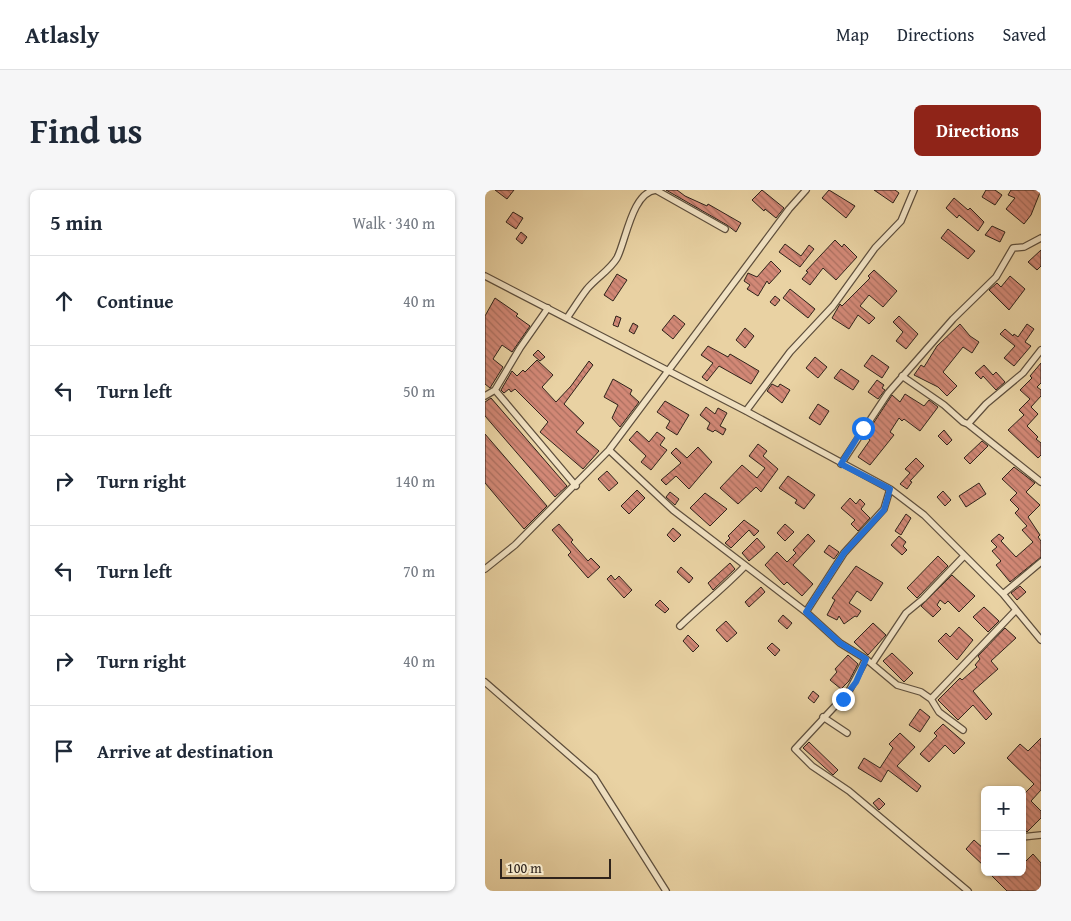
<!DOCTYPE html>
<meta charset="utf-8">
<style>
body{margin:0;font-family:"Gentium Book Plus",serif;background:#f6f6f7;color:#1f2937}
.controls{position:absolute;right:15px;bottom:15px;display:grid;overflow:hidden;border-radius:8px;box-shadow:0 1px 4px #0004}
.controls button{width:45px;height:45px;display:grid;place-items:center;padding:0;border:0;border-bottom:1px solid #e0e1e3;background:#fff;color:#1f2937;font:25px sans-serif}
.scale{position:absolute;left:15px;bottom:12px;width:111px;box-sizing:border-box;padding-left:5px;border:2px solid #2f231b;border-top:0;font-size:14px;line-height:18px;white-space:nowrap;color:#2f231b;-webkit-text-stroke:4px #f1e2c3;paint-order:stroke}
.stop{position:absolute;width:15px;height:15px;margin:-11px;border:4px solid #1a73e8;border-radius:50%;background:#fff}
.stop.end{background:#1a73e8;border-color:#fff;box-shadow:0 1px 5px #0008}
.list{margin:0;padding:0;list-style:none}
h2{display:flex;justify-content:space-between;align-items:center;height:65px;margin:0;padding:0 20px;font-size:21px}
h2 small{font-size:16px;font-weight:400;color:#747a83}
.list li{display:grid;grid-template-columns:32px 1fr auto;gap:15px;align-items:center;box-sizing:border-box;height:90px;padding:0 20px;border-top:1px solid #e0e1e3}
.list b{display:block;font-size:19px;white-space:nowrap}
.list em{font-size:16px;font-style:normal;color:#747a83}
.icon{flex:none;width:28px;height:28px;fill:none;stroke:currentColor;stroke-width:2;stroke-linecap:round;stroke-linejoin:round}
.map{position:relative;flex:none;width:556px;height:701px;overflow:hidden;border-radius:8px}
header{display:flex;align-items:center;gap:30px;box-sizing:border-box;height:70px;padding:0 25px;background:#fff;border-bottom:1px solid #e0e1e3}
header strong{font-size:24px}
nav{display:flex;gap:28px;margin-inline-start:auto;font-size:18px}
.intro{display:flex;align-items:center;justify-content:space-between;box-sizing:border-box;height:120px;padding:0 30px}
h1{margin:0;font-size:35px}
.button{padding:12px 22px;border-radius:8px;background:#8f2418;color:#fff;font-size:18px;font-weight:700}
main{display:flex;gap:30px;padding:0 30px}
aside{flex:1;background:#fff;border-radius:8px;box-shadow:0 1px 4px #0004}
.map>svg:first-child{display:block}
.building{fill:url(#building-back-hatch);stroke:#2f231b}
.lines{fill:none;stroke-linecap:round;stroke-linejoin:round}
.minor-casing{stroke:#5e4f3d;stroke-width:8}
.minor{stroke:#f1e2c3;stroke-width:5.5}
.route{stroke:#1a73e8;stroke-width:6}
</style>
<header>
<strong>Atlasly</strong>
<nav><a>Map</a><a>Directions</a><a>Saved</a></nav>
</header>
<div class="intro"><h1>Find us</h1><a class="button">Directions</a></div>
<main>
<aside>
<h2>5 min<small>Walk · 340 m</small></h2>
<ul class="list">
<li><svg class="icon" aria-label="ahead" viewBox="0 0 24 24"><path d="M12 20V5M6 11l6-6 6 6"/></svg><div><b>Continue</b></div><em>40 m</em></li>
<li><svg class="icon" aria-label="left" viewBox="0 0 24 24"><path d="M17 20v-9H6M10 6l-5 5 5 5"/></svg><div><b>Turn left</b></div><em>50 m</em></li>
<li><svg class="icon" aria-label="right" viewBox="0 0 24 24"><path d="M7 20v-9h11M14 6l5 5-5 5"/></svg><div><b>Turn right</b></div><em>140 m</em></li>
<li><svg class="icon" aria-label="left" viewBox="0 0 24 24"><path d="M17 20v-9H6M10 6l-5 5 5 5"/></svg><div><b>Turn left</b></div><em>70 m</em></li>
<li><svg class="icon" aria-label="right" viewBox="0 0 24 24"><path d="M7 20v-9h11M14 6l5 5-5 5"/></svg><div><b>Turn right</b></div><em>40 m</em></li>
<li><svg class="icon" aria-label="arrive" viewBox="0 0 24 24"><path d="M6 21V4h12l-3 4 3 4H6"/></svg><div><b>Arrive at destination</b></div></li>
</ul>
</aside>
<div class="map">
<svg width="556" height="701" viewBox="0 0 556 701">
<defs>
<pattern id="building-back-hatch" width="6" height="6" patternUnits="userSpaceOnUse" patternTransform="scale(1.25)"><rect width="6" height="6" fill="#d28876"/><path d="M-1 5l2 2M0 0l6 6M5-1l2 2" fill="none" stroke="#ab6f60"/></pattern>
</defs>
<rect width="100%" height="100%" fill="#e9d2a3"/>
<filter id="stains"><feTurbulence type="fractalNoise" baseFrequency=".004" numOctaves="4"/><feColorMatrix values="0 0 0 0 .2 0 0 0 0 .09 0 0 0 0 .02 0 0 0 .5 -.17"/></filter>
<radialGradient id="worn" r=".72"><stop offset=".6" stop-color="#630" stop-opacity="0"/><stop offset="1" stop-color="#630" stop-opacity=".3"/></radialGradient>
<!-- building -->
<path class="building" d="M10 0H29L22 9Z
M181 0H192L200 6 222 16 223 14 256 33 251 42 242 35Z
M277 0 299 18 291 28 280 19 279 21 267 10Z
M344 0 370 16 361 28 337 8Z
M389 0H410L414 3 408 13Z
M501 0H510L517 5 510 15 497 7Z
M526 0H556L546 25 539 34 521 19 530 8 523 5Z
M469 8 483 20 485 18 499 32 493 41 474 25 472 28 461 18Z
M28 22 38 28 31 39 21 32Z
M507 36 520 42 515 52 500 45Z
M463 39 490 61 483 69 456 48Z
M36 42 42 47 37 54 31 49Z
M350 50 357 57 359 54 372 67 351 90 338 78 325 95 317 89 323 82 321 81Z
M300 54 316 66 324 55 329 59 315 77 294 62Z
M556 60V76L552 80 543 72Z
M286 71 296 81 284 94 282 91 273 106 262 99 265 95 259 91 263 83 272 87Z
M389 80 412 101 398 117 384 105 375 116 390 128 384 134 373 125 364 139 347 128 355 114 357 116 385 88 383 86Z
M132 84 142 90 128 111 119 105Z
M525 86 540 99 524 120 504 100 512 93 516 97Z
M305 99 330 119 323 128 298 108Z
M290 106 295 110 290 116 285 112Z
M10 108 33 124 31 126 45 136 27 162 17 155 8 169 18 177 5 198 0 194V126Z
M189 125 200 134 188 149 177 140Z
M131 126 136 128 133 137 128 135Z
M414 126 433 144 421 159 411 151 418 142 408 132Z
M148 133 153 136 149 144 144 141Z
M475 134 485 146 494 152 487 163 478 157 458 182 472 196 462 206 453 197 429 185 436 175 439 177 452 156Z
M542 134 549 139 540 152 546 156 529 176 519 168 530 156 515 144 520 139 528 146 529 144 533 147Z
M260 138 269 146 260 158 251 150Z
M223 156 243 167 245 164 274 181 266 194 234 176 222 191 217 187 228 173 216 165Z
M53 160 60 167 55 171 48 165Z
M387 165 404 177 397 188 379 176Z
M330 167 342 177 333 188 321 178Z
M52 170 68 185 57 197 71 212 86 196 104 171 108 175 79 214 99 233 91 242 114 261 98 279 55 242 63 232 30 199 26 202 24 199 19 203 16 200 27 181 32 186 38 180 40 182Z
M556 173V193L552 197 556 200V206L546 217 553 224 542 236 553 247 551 249 556 253V265L553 268 523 240 539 225 534 220 545 209 535 200 547 188 545 186Z
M499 175 508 185 511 182 520 192 511 200 498 186 496 189 490 183Z
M356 179 374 191 368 200 349 188Z
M128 189 147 200 145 204 154 212 135 237 127 228 133 215 119 207Z
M392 190 399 195 397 198 400 200 393 209 383 202Z
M287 194 293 197 295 194 305 200 297 213 282 201Z
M420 204 439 216 444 210 453 217 435 241 419 229 417 231 414 228 405 242 409 245 385 275 373 267 385 250 380 246 407 205 415 212Z
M6 208 82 296 70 307 0 226V212Z
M180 211 204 225 192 245 181 238 185 231 172 222Z
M333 214 344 221 335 235 324 228Z
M221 217 230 224 233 218 242 223 235 236 241 239 238 245 230 240 228 242 222 239 225 233 215 225Z
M459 240 467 250 462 255 453 246Z
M152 241 164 252 172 242 180 248 175 255 182 260 166 280 156 272 161 266 144 250Z
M0 244 62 316 39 339 0 293Z
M497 251 503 256 485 274 479 268Z
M273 254 282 261 278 266 293 279 276 302 271 297 253 314 235 298 257 275 272 288 280 278 264 266Z
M213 257 227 272 204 299 191 286 181 295 176 290 196 273 186 263 191 258 202 268Z
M431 268 439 276 425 291 427 292 422 299 415 294 425 283 420 279Z
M529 277 550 293 541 302 555 315 543 327 555 345 553 347 556 351V367L525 392 511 375 516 371 507 361 512 357 506 351 514 344 519 348 516 351 531 367 548 352 537 340 542 336 530 323 534 319 525 310 532 303 517 289Z
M122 281 133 293 124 301 113 289Z
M303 286 330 305 319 319 310 313 312 310 294 298Z
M494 293 501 304 481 317 474 306Z
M152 300 160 308 144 324 136 316Z
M458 301 466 310 460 316 452 307Z
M185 302 194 309 190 315 181 307Z
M220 303 242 319 225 336 205 318Z
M365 308 371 314 375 309 380 314 376 319 385 328 373 341 366 334 370 330 356 318Z
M421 324 426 328 416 345 410 341Z
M259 330 274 341 269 346 264 340 246 358 240 353 245 348 243 346Z
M74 334 88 350 86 352 103 371 106 368 115 377 103 388 83 365 86 362 67 340Z
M300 334 309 342 300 351 292 343Z
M188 338 196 345 189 352 182 345Z
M323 344 330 351 308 375 328 394 317 406 302 392 299 395 280 375 292 362 302 372 311 363 308 360Z
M414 346 421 352 418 356 422 360 417 365 406 355Z
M272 348 280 357 264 371 257 363Z
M344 355 354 362 349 369 339 362Z
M453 366 463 376 432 408 422 398Z
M245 373 250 379 228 400 223 393Z
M371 376 398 393 386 411 372 401 364 413 376 421 372 427 370 426 359 434 354 426 352 430 342 425 350 410 347 408Z
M196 377 208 388 204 393 192 382Z
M126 385 130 390 134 386 147 400 139 408 122 389Z
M467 385 490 406 474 422 463 411 460 414 455 410 452 415 456 419 448 427 436 416Z
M535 396 541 402 532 410 526 403Z
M276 397 280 402 264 417 260 412Z
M175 410 184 419 180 423 170 415Z
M499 417 514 431 503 442 488 427Z
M298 425 307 433 302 439 293 431Z
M241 431 252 443 242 452 231 440Z
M388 433 401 445 383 465 369 452Z
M474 437 488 450 472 470 453 451 461 443 465 447Z
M520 438 531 448 506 471 513 479 488 501 507 524 501 530 488 515 473 530 453 510 475 488 477 490 492 477 490 475 495 469 493 466Z
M203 445 214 456 208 462 198 451Z
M287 453 295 460 290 466 282 458Z
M407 463 428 483 419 492 398 471Z
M363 465 373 474 364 491 356 499 345 490 352 482 350 479Z
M328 501 334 506 329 513 323 508Z
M435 519 445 527 435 542 424 535Z
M458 534 480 553 469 564 460 555 444 572 435 564 452 546 449 543Z
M415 543 430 557 412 576 436 596 432 602 403 580 396 592 373 578 379 568 395 578 408 558 404 554Z
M556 548V600L546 611 556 621V628L542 642 537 637V606L549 594 522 568 535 554 543 561Z
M324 552 353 580 348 585 318 558Z
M394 608 400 614 394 620 388 613Z
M489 650 500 660V677L481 659Z
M548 664 556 673V701H522L503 682H537V675Z"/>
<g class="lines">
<!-- minor casing -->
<g class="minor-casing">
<path id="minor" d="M171 0 240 39
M0 86 261 221 405 299 439 325 518 404 556 450
M82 128C89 118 95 108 102 99 111 88 125 80 132 68 141 51 147 2 171 0
M417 186 459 215 478 232 483 234 556 292
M10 200 91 296
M0 206 10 200 35 158 63 118
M261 221 305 162 348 116 390 58 416 31 429 0
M483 234 501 214 538 183 556 160
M124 260 188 320 321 422 355 453 381 469 412 495 436 502 446 509 454 522 478 540
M356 274 403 203 468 129 511 87 528 58 539 57 556 48
M0 379 30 355 124 260 304 19 321 0
M518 404 556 372
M321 422 359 363 399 319 405 299
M195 436C217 415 239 398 260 376
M381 469 364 501 310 559 327 576 364 601 483 701
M387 474 421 423 438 409 479 366
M0 492 109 587 181 701
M446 509 530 421
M338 527 362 543
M537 647 556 645"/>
</g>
<!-- minor -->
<use href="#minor" class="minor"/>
</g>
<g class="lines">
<!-- route -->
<path class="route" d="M358 509 371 492 381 469 355 453 321 422 359 363 399 320 405 299 356 274 378 238"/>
</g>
<rect width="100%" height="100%" filter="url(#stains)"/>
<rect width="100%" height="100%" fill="url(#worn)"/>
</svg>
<div class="controls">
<button>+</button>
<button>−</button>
</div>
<div class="scale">100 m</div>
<div class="stop" style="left:378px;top:238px"></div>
<div class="stop end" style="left:358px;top:509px"></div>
</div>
</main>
